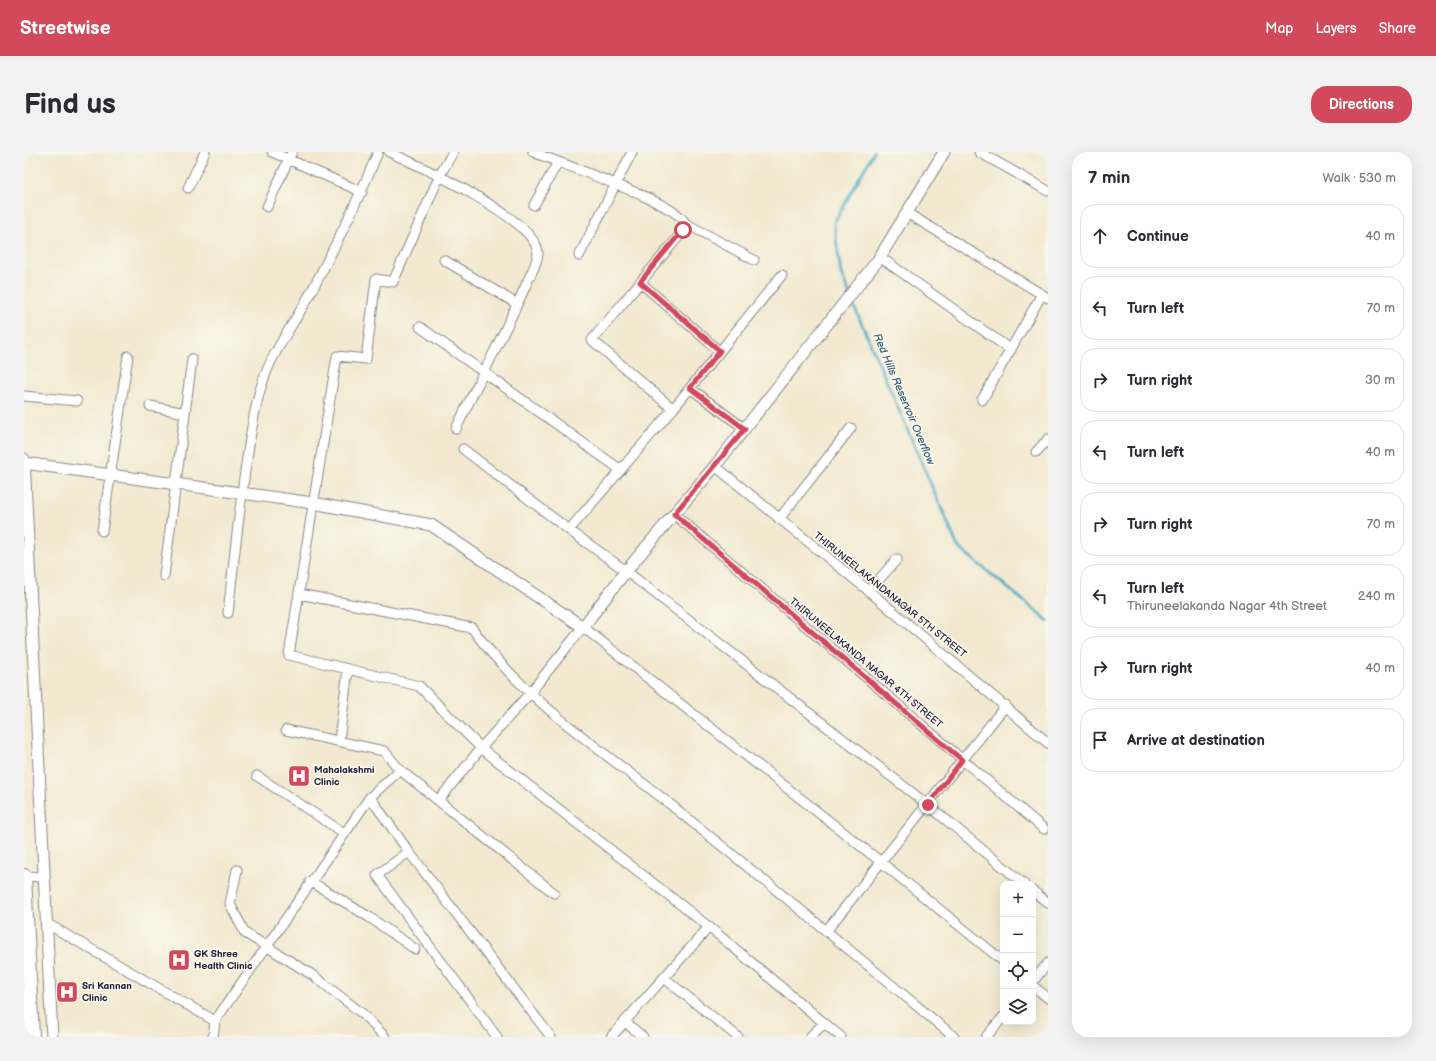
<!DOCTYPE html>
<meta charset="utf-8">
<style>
body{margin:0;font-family:"Balsamiq Sans",sans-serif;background:#f2f2f3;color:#2b2b33}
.controls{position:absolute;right:12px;bottom:12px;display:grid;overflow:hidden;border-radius:8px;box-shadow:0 4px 16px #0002}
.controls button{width:36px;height:36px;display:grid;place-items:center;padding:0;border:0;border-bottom:1px solid #e1e1e2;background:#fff;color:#2b2b33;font:20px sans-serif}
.stop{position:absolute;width:12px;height:12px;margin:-9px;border:3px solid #d1495b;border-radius:50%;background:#fff}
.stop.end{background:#d1495b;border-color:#fff;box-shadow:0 1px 4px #0008}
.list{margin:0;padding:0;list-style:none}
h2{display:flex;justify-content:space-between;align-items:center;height:52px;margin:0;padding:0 16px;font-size:17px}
h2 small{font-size:13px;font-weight:400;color:#7c7c81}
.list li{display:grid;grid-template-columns:26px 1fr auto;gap:12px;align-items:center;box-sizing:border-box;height:64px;margin:0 8px 8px;padding:0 8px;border:1px solid #e1e1e2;border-radius:16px}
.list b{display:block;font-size:15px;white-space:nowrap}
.list p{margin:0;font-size:13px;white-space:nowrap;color:#7c7c81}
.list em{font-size:13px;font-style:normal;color:#7c7c81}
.icon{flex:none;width:22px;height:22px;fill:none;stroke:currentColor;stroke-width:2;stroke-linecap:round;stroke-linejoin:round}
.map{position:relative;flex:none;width:1024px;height:885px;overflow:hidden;border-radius:16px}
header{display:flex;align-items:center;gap:24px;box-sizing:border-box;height:56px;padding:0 20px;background:#d1495b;color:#fff}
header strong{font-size:19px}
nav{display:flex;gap:22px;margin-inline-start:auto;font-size:14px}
.intro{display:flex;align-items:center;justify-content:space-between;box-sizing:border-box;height:96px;padding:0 24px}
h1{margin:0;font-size:28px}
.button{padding:10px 18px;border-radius:16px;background:#d1495b;color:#fff;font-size:14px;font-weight:700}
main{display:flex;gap:24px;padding:0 24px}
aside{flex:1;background:#fff;border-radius:16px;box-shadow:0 4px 16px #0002}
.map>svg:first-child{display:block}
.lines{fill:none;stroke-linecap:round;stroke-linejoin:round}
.stream{stroke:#40a8c0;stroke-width:3}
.minor-casing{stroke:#8a8686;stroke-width:11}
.tertiary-casing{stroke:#8a8686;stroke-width:13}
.trunk-casing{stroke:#8a8686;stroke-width:16}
.minor{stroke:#fff;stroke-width:9}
.tertiary{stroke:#fff;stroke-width:11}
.trunk{stroke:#fff;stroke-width:14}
.route{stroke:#d1495b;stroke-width:5}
.labels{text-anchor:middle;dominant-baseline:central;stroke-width:3.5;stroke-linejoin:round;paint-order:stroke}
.street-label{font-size:10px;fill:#22223b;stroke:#fbf7ec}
.poi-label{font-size:10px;font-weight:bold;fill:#22223b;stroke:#fbf7ec;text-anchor:start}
.water-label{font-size:11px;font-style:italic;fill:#305e77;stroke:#fbf7ec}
</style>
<header>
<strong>Streetwise</strong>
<nav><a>Map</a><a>Layers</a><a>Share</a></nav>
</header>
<div class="intro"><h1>Find us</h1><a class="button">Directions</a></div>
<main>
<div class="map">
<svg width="1024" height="885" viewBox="0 0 1024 885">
<rect width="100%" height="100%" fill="#fbf7ec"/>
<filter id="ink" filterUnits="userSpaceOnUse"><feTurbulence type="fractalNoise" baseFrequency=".025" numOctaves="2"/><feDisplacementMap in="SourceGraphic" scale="8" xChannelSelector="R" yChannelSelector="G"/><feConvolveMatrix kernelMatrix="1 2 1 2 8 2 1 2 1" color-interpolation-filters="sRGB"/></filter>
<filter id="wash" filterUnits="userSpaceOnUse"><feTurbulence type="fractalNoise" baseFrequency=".012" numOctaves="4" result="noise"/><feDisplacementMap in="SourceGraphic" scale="16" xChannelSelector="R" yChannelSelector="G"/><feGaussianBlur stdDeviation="0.9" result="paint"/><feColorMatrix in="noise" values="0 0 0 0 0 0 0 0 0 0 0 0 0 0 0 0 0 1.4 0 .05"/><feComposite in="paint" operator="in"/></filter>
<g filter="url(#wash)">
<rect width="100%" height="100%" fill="#f2e9d0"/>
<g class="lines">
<!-- stream -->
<path class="stream" d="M825 141 817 122 810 71 850 0
M827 147 934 395 1024 469"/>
</g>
</g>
<g filter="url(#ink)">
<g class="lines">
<!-- minor casing -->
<g class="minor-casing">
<path id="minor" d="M248 0 338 40
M365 0C398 15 502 63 513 96 513 96 514 101 514 102 513 112 505 125 501 135 480 183 454 230 432 277
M509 0C534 11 654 51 661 71L655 84 568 188 649 257
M955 0 1024 39
M164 36 181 0
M510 53 534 10
M243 55 268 0
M883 61 1024 146
M661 71 730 108
M555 104 608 0
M856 105 987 198
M420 108 493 152
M616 130 695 199
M396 175 597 318
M666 236 721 277
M0 244 53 249
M958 248 1018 142
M126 254 161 261
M439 297 545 378 602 419 904 653 1000 732
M1012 300 1024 287
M691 314 845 439 1024 591
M650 362 1020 677
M755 367 827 276
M545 378 649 257 758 123
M78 379 104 204
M140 424 168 207
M845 439 873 407
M275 442 448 476C497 545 576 597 642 649 739 727 835 805 930 885
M204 461C210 409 215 357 223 306 227 281 230 256 238 232 248 200 269 173 285 144 310 97 334 49 354 0
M262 578 360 599 376 618 530 741
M315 589 324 517
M233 624 320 681
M346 645 385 700 527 885
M415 648 457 596 395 534 265 503 313 204 342 207 352 127 369 130 416 23 429 0
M385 700 353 723 473 885
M213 718 206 752 221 781 290 824 340 863 361 885
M0 724 20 725
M286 729 345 765 391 797
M1009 739 1024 751
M22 771 191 869
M803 778 982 553
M640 826 714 885
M1009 829 1024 811
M1009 834 1024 846
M601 870 619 885
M189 885 191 869 346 645 376 618
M587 885 685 775
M786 885 800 871
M817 885 685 775 457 596 506 541 559 475 857 710 979 809
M962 885 979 865"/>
</g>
<!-- tertiary casing -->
<g class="tertiary-casing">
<path id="tertiary" d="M0 307 28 885
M0 311 289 351 407 373 559 475 602 419 691 314 854 108 920 0"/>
</g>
<!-- trunk casing -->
<g class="trunk-casing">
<path id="trunk" d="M0 724 8 885"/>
</g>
<!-- minor -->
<use href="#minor" class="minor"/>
<!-- tertiary -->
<use href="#tertiary" class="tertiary"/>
<!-- trunk -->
<use href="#trunk" class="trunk"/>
</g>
</g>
<g class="lines" filter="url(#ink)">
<!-- route -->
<path class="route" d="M659 78 616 130 696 199 666 236 721 277 650 362 938 608 904 653"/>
</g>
<!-- icons -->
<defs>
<g id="hospital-square" transform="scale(1.15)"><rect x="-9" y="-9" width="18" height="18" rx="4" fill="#d1495b" stroke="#fbf7ec"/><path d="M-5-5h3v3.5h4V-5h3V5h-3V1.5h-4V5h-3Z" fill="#fff"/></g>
</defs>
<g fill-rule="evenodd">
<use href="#hospital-square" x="275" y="624"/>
<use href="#hospital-square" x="155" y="808"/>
<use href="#hospital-square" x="43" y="840"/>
</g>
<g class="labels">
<!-- street labels -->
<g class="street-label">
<text transform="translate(866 443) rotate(39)">THIRUNEELAKANDANAGAR 5TH STREET</text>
<text transform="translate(842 511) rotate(40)">THIRUNEELAKANDA NAGAR 4TH STREET</text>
</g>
<!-- poi labels -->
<g class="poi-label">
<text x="290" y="618">Mahalakshmi<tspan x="290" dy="12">Clinic</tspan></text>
<text x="170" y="802">GK Shree<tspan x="170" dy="12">Health Clinic</tspan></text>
<text x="58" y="834">Sri Kannan<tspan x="58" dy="12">Clinic</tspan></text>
</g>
<!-- water labels -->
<g class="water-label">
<text transform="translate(880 247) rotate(67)">Red Hills Reservoir Overflow</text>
</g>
</g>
</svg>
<div class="controls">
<button>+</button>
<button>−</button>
<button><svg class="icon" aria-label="locate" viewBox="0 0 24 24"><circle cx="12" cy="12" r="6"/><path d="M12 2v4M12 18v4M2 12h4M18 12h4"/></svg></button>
<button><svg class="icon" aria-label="layers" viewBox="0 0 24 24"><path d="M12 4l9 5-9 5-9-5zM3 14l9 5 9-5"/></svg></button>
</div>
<div class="stop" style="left:659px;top:78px"></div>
<div class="stop end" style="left:904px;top:653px"></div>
</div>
<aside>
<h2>7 min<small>Walk · 530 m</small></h2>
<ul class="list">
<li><svg class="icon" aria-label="ahead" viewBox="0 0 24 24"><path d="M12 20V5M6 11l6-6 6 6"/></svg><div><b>Continue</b></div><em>40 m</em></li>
<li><svg class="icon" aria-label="left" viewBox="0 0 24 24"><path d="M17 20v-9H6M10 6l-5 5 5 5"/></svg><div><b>Turn left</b></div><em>70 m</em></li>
<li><svg class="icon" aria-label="right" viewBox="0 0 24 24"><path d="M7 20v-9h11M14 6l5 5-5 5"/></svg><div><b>Turn right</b></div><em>30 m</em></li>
<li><svg class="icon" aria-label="left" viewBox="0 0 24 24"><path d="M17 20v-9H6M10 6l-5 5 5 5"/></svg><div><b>Turn left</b></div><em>40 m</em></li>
<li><svg class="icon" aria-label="right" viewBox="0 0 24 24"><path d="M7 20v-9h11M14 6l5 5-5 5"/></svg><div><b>Turn right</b></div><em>70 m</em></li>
<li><svg class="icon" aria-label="left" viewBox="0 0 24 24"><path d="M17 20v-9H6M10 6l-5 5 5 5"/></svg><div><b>Turn left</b><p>Thiruneelakanda Nagar 4th Street</p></div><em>240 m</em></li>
<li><svg class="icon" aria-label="right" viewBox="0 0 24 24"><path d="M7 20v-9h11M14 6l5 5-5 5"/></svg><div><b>Turn right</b></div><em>40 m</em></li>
<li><svg class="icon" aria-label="arrive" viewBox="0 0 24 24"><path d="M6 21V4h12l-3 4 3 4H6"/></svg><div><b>Arrive at destination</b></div></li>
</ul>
</aside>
</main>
